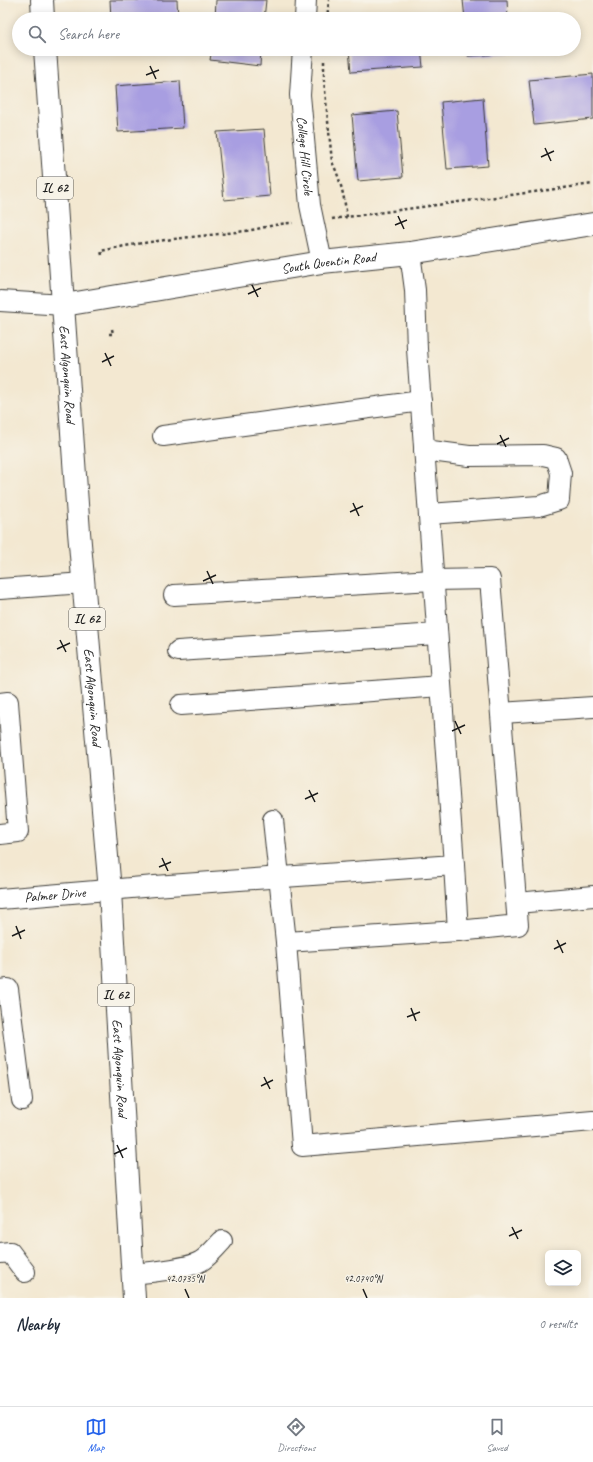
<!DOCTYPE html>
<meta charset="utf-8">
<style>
body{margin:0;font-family:Caveat,sans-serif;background:#f6f6f7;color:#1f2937}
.controls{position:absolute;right:12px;bottom:12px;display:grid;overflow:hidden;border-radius:6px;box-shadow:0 2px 10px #0003}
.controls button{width:36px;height:36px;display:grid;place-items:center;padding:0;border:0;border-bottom:1px solid #e0e1e3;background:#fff;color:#1f2937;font:20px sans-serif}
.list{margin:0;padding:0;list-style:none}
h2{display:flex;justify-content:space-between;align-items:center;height:52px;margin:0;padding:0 16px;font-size:17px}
h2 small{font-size:13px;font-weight:400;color:#747a83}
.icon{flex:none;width:22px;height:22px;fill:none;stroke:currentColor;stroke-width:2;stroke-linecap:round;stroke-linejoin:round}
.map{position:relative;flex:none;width:593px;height:1298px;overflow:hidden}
.search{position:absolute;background:#fff;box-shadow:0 2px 10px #0003;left:12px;right:12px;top:12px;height:44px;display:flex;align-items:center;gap:10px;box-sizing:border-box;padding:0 14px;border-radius:22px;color:#747a83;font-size:15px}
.sheet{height:108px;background:#fff}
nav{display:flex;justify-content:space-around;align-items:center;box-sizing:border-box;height:56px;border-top:1px solid #e0e1e3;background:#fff;font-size:11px;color:#747a83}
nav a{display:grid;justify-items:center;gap:2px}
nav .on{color:#2563eb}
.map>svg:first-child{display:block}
.building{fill:#a89ee1}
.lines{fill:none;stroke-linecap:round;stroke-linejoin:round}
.minor-casing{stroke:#3c3b37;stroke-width:22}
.major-casing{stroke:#3c3b37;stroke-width:24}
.path{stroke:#3c3b37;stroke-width:2.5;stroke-dasharray:3 3;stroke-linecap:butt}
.minor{stroke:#fff;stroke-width:20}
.major{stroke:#fff;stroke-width:22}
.ticks{fill:none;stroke:#1c1c1c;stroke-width:1.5}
.labels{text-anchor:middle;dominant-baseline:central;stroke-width:3;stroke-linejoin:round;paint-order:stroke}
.shield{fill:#f7f3e8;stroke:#5e5c59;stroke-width:1}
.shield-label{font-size:13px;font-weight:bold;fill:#1c1c1c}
.street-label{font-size:14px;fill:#1c1c1c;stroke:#f7f3e8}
.ticks-label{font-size:10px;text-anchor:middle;fill:#1c1c1c;stroke:#f7f3e8;stroke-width:3;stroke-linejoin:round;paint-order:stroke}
</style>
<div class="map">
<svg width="593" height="1298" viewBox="0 0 593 1298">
<rect width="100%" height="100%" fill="#f7f3e8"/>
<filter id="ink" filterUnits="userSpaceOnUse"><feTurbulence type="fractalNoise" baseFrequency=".025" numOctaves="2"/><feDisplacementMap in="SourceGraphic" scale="8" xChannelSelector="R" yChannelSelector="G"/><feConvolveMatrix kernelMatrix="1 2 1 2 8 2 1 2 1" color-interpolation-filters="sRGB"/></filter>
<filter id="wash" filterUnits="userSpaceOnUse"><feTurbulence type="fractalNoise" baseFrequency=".012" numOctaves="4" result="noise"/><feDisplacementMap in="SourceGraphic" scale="16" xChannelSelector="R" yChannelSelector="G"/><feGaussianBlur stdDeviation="0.9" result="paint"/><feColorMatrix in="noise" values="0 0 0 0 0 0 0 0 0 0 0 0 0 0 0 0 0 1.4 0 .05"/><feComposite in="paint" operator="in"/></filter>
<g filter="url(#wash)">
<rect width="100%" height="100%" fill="#f3e8d1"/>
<g id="blocks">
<!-- building -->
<path class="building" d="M110 0H177L178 19H111Z
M216 0H266L264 19H215Z
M463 0H507L508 19H465Z
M419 16V19H390V18Z
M212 49H261L260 66 210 60Z
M349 49H421L423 67 351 72Z
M467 49H510L511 53 468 56Z
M593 74V119L534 125 529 80Z
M180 81 183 128 118 132 115 86Z
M483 98 488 166 447 169 441 102Z
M397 111 403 177 358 181 352 115Z
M264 129 270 196 224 200 217 132Z"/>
</g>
</g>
<g filter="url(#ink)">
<use href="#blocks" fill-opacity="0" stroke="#3c3b37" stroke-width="1"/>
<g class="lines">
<!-- minor casing -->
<g class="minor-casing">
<g id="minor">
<path d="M305 19 306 0"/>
<path id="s1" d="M303 49 300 95 310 205 322 262"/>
<path d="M0 301 64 305"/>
<path d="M163 436 421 401"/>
<path d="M424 450 469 456 543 455 556 458 561 473 559 500 539 506 429 514"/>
<path d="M0 589 84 583"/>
<path d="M174 595 433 580 490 579 518 925 458 931"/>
<path d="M178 651 437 634"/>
<path d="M0 703 8 702 18 832 0 834"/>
<path d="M181 705 441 686"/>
<path d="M501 713 593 707"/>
<path d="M273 820 286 942 458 931 454 865"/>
<path id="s2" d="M0 899 155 886 454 865 417 349 415 290 410 253"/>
<path d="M517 903 593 896"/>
<path d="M286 942 302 1146 593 1121"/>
<path d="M0 990 8 989 22 1100"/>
<path d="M0 1253 10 1252 25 1272"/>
<path d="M133 1274C149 1272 189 1269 201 1261 209 1256 215 1248 222 1241"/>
</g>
</g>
<!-- major casing -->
<g class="major-casing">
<g id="major">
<path d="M42 0 43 19"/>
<path id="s3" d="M45 49 79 532 110 891 134 1298"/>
<path id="s4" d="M64 305 322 262 410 253 593 224"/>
</g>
</g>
<!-- path -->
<path class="path" d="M327 19 329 0
M324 61V80L332 162C341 180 344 197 347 217
M332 219 593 184
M102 255 101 251C148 240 197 237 245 231 261 229 277 223 293 223
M109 334H113L112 329"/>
<!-- minor -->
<use href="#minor" class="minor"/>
<!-- major -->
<use href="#major" class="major"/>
</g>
</g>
<!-- ticks -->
<path class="ticks" d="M150 66 156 79M146 75 159 70M545 148 551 161M541 157 554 151M398 216 404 229M395 225 407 220M252 285 258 297M248 294 261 288M105 353 111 366M102 362 114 356M500 435 506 447M497 444 509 438M353 503 359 516M350 512 363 506M207 571 213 584M203 581 216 575M60 640 66 652M57 649 70 643M455 721 461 734M452 731 465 725M309 790 315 802M305 799 318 793M162 858 168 871M159 867 171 862M16 926 21 939M12 936 25 930M557 940 563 953M554 949 566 943M411 1008 416 1021M407 1017 420 1012M264 1077 270 1089M261 1086 273 1080M117 1145 123 1158M114 1154 127 1148M512 1227 518 1239M509 1236 522 1230M185 1289 189 1298M363 1289 367 1298"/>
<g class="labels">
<!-- shield labels -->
<g class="shield">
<rect x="37" y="177" width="36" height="22" rx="3"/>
<rect x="69" y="608" width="36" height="22" rx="3"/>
<rect x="98" y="984" width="36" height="22" rx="3"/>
</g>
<g class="shield-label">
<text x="55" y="188">IL 62</text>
<text x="87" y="619">IL 62</text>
<text x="116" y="995">IL 62</text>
</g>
<!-- street labels -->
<g class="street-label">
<text stroke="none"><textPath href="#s1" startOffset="107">College Hill Circle</textPath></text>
<text stroke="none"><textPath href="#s4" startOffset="268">South Quentin Road</textPath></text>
<text stroke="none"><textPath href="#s3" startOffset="326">East Algonquin Road</textPath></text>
<text stroke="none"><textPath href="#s3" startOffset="650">East Algonquin Road</textPath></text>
<text stroke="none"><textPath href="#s2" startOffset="55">Palmer Drive</textPath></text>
<text stroke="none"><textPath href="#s3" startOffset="1022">East Algonquin Road</textPath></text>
</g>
</g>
<g class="ticks-label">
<text x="185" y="1282">42.0735°N</text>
<text x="363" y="1282">42.0740°N</text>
</g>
</svg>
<div class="controls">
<button><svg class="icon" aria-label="layers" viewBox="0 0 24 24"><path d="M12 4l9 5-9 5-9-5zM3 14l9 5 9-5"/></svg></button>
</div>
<div class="search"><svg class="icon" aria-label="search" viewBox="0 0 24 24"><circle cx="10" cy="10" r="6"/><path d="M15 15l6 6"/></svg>Search here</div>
</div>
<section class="sheet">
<h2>Nearby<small>0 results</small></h2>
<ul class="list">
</ul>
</section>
<nav>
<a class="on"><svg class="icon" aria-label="map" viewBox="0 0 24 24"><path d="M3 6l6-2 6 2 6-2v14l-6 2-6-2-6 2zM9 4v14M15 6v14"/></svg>Map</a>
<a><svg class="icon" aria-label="directions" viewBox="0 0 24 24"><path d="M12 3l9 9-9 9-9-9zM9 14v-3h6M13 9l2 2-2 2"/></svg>Directions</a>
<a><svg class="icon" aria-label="saved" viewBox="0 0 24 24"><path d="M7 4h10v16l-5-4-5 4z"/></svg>Saved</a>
</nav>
